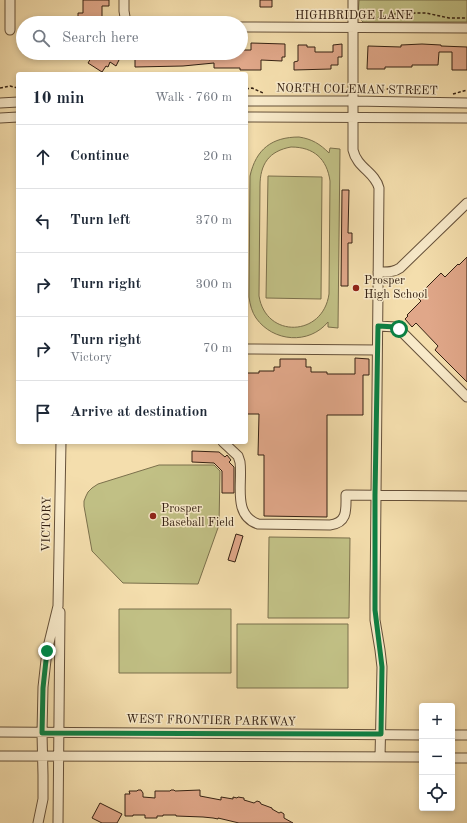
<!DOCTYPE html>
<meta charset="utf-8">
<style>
body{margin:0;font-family:"Old Standard TT",serif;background:#f6f6f7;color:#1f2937}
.controls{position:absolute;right:12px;bottom:12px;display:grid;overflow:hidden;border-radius:4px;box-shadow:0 2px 6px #0003}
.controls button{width:36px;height:36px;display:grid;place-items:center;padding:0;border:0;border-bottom:1px solid #e0e1e3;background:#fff;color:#1f2937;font:20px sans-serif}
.stop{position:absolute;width:12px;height:12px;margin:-9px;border:3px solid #0b8043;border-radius:50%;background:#fff}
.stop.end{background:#0b8043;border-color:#fff;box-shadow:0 1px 4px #0008}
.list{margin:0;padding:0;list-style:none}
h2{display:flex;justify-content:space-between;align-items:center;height:52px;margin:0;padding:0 16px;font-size:17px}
h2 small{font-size:13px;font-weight:400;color:#747a83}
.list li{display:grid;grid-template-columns:26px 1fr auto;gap:12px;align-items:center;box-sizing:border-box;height:64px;padding:0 16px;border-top:1px solid #e0e1e3}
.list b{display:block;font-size:15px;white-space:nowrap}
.list p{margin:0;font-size:13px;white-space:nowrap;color:#747a83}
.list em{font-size:13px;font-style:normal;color:#747a83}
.icon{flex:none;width:22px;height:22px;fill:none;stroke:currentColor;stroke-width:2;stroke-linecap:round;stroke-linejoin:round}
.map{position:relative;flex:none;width:467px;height:823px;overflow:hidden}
.search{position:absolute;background:#fff;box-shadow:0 2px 6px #0003;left:16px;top:16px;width:232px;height:44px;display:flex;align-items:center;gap:10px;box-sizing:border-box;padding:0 14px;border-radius:22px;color:#747a83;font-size:15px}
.panel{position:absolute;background:#fff;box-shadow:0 2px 6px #0003;left:16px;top:72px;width:232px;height:372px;border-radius:4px}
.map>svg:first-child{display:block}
.green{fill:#c1c085;stroke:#7b704c;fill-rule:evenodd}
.building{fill:#e0a789;stroke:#352112}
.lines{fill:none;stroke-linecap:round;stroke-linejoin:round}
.minor-casing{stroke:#655039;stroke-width:11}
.path{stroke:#352112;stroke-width:1.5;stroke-dasharray:3 2;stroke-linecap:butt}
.minor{stroke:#f8eaca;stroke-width:9}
.route{stroke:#0b8043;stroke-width:5}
.poi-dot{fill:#8f2418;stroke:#f8eaca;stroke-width:1.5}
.labels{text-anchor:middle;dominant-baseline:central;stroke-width:3;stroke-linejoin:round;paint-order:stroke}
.street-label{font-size:12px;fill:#352112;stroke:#f8eaca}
.poi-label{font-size:12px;fill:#352112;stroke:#f8eaca;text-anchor:start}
</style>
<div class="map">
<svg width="467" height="823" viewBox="0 0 467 823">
<rect width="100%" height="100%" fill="#f4dead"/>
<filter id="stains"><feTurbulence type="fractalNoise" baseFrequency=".005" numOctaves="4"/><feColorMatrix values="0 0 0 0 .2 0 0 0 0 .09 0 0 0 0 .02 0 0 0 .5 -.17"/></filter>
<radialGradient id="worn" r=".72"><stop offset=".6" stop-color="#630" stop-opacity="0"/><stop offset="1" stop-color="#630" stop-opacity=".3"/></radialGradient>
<!-- green -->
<path class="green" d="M359 0H467V22H363L358 17Z
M299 137C312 139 320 144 329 153L330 148 340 149 338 328 328 327V322C309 345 273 342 256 318 252 312 250 305 249 297L250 176C256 149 272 137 299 137ZM291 147C314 147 327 159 330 181L329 294C323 337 266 339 259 296L260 186C260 164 269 151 291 147Z
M268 176 322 177 321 299 266 298Z
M159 465H214L220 471 219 525 198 584 123 583 92 551 84 506V501L86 496 88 492 92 488 98 484Z
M269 537 350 538 349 618H268Z
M119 609H231V673H119Z
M237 624H348V688H237Z"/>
<!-- building -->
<path class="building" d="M83 0H109V6H102V23H78V13H83Z
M260 0H272V7H260Z
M251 43 285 44V57H282V61L261 60V70H240V68H214V63L183 66 135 67V53H241V50H251Z
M342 44V57H338V65H331V69L294 70V62L298 61V45H307V47H315V52H333V45Z
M422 44 441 45V46L467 47V70H452V52H439L438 65H412V67H385V69H367L368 46 401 47V45Z
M94 53H115L113 56 119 60 116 66 110 62 108 67 106 66 102 72 88 63Z
M342 190H349L348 233H352V243H348V286H341Z
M467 257V382L435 350 438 346 416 323 412 327 405 319 408 316 407 315 421 301 417 297 441 273 445 277 458 264 459 265Z
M355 358 369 359V375H363V415H327V517L264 516V455H258L259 414H246V373H259V371H274V367H280V359H306V367H311V372H327V374H355Z
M192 451 219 452 225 457 227 455 231 460 229 462 234 467V493H222V471L214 463 192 462Z
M236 534 243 536 235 562 228 560Z
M138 790H141L143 793V797L155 798V791H170L171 790H174L175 791 200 790V796L221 800V797L233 799V797L237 798 238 797 244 798V800L254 803 257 801 260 802 261 804 272 808V809L279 813 281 812 284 814V818L293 823H239L218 818V819L213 818 203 817 176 816V815H163V816H157V818H145V815H133V816H125V794H130L129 791H137Z
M100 803 122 814 117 823H102L92 818Z"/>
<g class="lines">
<!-- minor casing -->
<g class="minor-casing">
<path id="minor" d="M124 0V11L126 23
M353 0V150C357 168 375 172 379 188L375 599V620L380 650 382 667 380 757
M241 27 467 28
M10 30V0
M246 101H353L467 103
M0 103 18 102
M246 117 467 118
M0 118 18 117
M378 272C386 272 393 273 400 268L467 203
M378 326 396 327 399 329 467 397
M246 349 377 350
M223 442 238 456 240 462C243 483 232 515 258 524L330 525C348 523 346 509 346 495L467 496
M0 732 422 735
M452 735H467
M0 756 422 757
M452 758H467
M38 823 43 799V775L42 733 43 687 47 651 58 606 61 442
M58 823 60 612"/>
</g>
<!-- path -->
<path class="path" d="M368 19 377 18 395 14 416 13H426L449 18H467
M0 88 10 86 18 88
M246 89 252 88 263 93
M291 92 305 89 320 92
M362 92H375L396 87H406L426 94
M453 94 467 90"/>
<!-- minor -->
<use href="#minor" class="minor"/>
</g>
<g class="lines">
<!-- route -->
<path class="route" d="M47 651 43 688 42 733 381 734 382 667 375 610V495L378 326 396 327 399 329"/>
</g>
<!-- markers -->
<g class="poi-dot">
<circle cx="356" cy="288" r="4"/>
<circle cx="153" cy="516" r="4"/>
</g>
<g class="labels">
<!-- street labels -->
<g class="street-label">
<text x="354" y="16">HIGHBRIDGE LANE</text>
<text transform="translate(357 90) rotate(1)">NORTH COLEMAN STREET</text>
<text transform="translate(47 524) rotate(-89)">VICTORY</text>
<text transform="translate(211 721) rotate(1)">WEST FRONTIER PARKWAY</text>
</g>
<!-- poi labels -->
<g class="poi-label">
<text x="364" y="281">Prosper<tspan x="364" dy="14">High School</tspan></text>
<text x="161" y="509">Prosper<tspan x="161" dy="14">Baseball Field</tspan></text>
</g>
</g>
<rect width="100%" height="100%" filter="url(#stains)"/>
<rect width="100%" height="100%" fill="url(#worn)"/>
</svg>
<div class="controls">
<button>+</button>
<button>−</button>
<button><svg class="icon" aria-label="locate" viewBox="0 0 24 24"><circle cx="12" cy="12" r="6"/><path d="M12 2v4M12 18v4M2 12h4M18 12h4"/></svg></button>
</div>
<div class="stop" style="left:399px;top:329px"></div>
<div class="stop end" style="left:47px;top:651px"></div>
<div class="search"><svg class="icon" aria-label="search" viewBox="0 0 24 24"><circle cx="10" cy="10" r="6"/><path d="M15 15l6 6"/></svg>Search here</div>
<section class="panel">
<h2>10 min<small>Walk · 760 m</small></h2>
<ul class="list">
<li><svg class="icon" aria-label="ahead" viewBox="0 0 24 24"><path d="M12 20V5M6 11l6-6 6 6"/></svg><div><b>Continue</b></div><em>20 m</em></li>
<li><svg class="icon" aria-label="left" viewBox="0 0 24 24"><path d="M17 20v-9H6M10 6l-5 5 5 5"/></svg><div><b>Turn left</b></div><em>370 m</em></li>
<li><svg class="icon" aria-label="right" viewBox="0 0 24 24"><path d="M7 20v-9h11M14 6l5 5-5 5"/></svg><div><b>Turn right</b></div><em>300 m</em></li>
<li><svg class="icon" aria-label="right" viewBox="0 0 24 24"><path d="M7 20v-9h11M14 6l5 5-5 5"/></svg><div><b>Turn right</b><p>Victory</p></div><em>70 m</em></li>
<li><svg class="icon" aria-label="arrive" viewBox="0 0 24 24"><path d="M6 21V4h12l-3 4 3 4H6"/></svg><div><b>Arrive at destination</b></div></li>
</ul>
</section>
</div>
